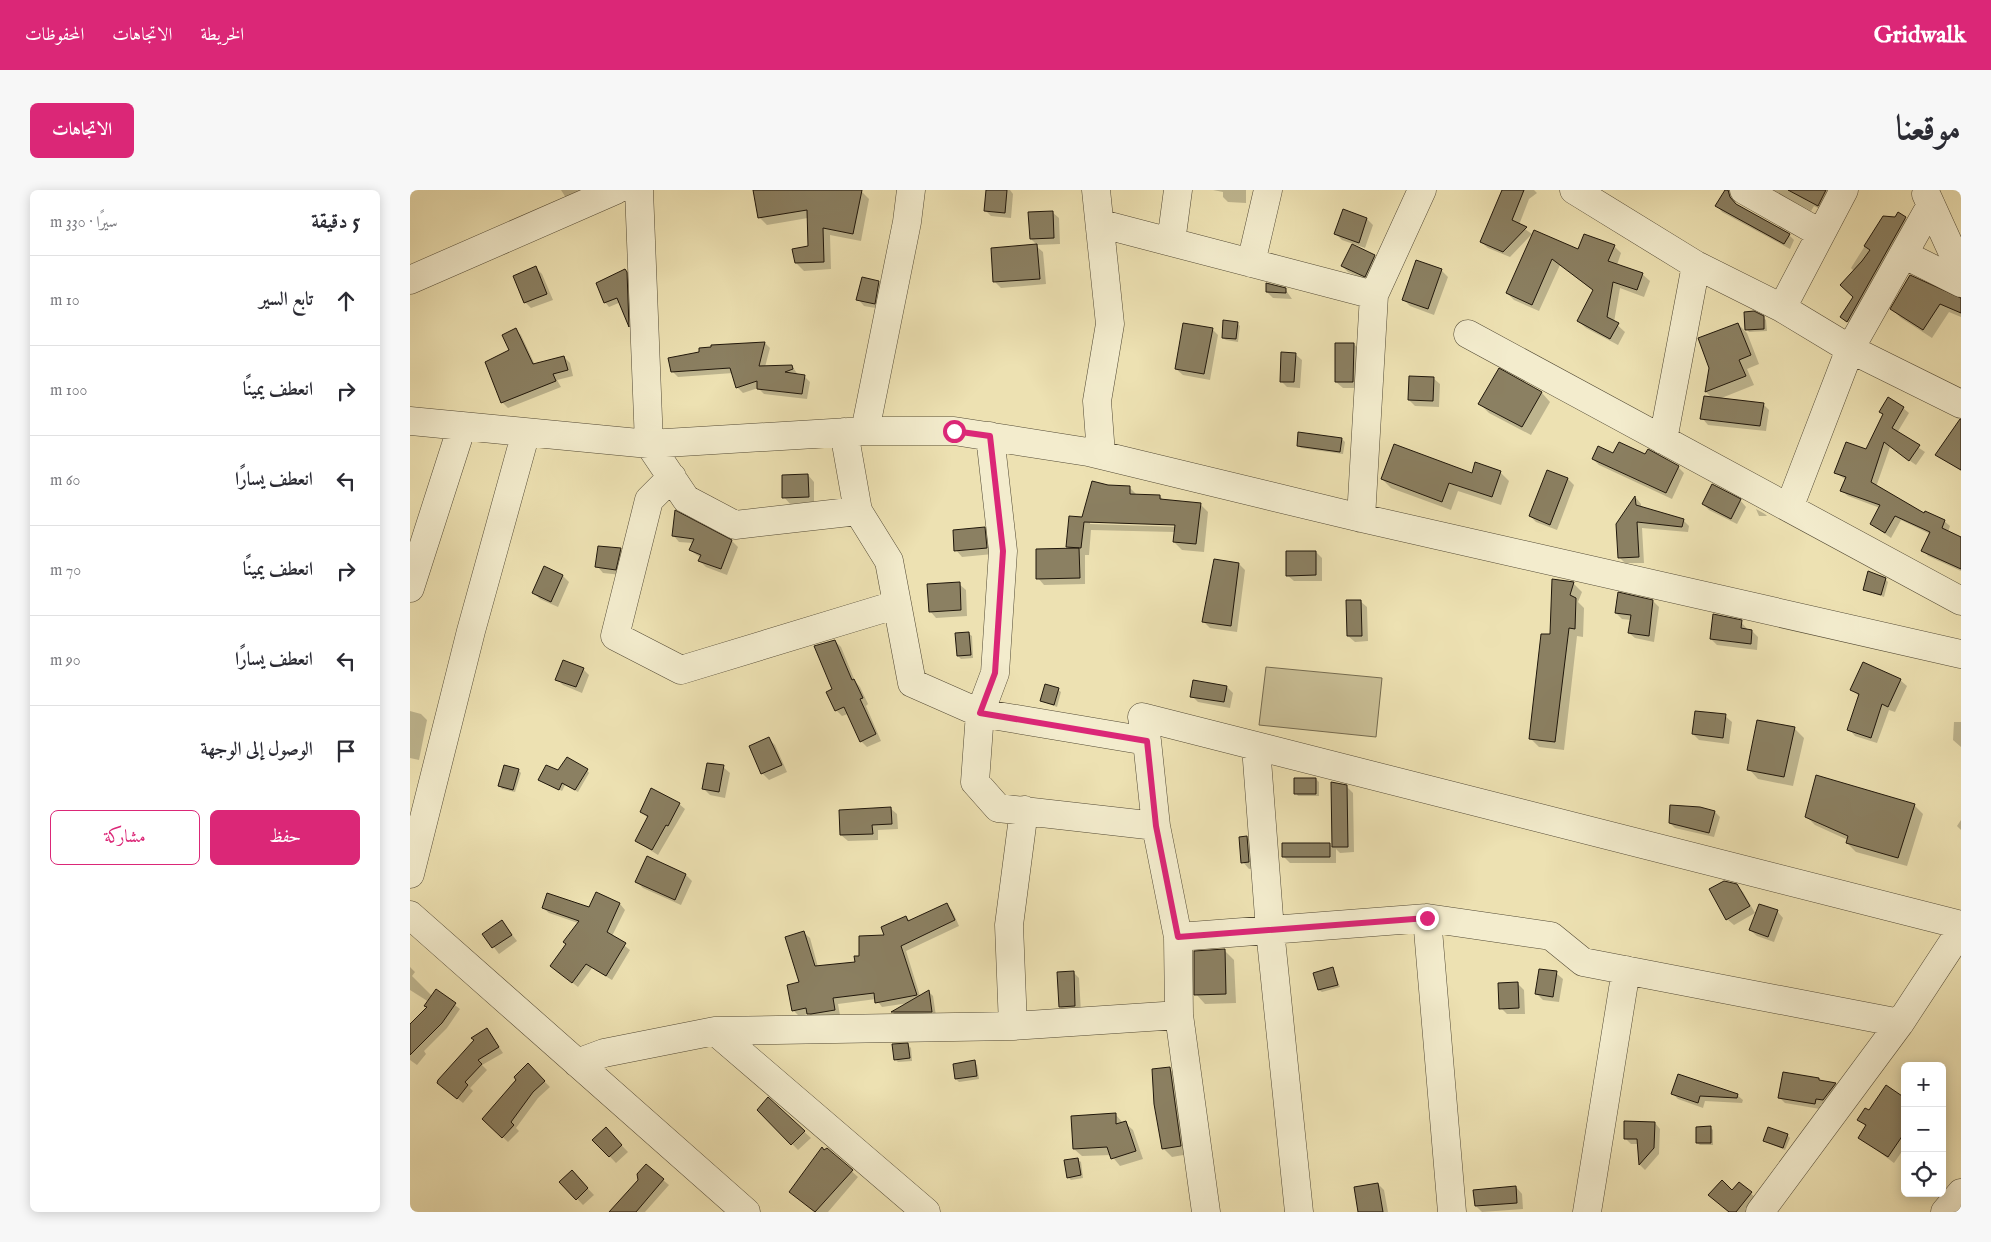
<!DOCTYPE html>
<html lang="ar">
<meta charset="utf-8">
<style>
body{margin:0;font-family:"IM FELL English",Amiri,serif;background:#f7f7f7;color:#2b2b33;direction:rtl}
.controls{position:absolute;right:15px;bottom:15px;display:grid;overflow:hidden;border-radius:8px;box-shadow:0 2px 12px #0003}
.controls button{width:45px;height:45px;display:grid;place-items:center;padding:0;border:0;border-bottom:1px solid #e1e1e2;background:#fff;color:#2b2b33;font:25px sans-serif}
.stop{position:absolute;width:15px;height:15px;margin:-11px;border:4px solid #db2777;border-radius:50%;background:#fff}
.stop.end{background:#db2777;border-color:#fff;box-shadow:0 1px 5px #0008}
.list{margin:0;padding:0;list-style:none}
h2{display:flex;justify-content:space-between;align-items:center;height:65px;margin:0;padding:0 20px;font-size:21px}
h2 small{font-size:16px;font-weight:400;color:#7c7c81}
.list li{display:grid;grid-template-columns:32px 1fr auto;gap:15px;align-items:center;box-sizing:border-box;height:90px;padding:0 20px;border-top:1px solid #e1e1e2}
.list b{display:block;font-size:19px;white-space:nowrap}
.list em{font-size:16px;font-style:normal;color:#7c7c81}
.actions{display:flex;gap:10px;padding:15px 20px}
.actions a{flex:1;padding:11px 0;border:1px solid #db2777;border-radius:8px;text-align:center;font-size:18px;color:#db2777}
.actions .main{background:#db2777;color:#fff}
.icon{flex:none;width:28px;height:28px;fill:none;stroke:currentColor;stroke-width:2;stroke-linecap:round;stroke-linejoin:round}
.map{position:relative;flex:none;width:1551px;height:1022px;overflow:hidden;direction:ltr;border-radius:8px}
header{display:flex;align-items:center;gap:30px;box-sizing:border-box;height:70px;padding:0 25px;background:#db2777;color:#fff}
header strong{font-size:24px}
nav{display:flex;gap:28px;margin-inline-start:auto;font-size:18px}
.intro{display:flex;align-items:center;justify-content:space-between;box-sizing:border-box;height:120px;padding:0 30px}
h1{margin:0;font-size:35px}
.button{padding:12px 22px;border-radius:8px;background:#db2777;color:#fff;font-size:18px;font-weight:700}
main{display:flex;gap:30px;padding:0 30px}
aside{flex:1;background:#fff;border-radius:8px;box-shadow:0 2px 12px #0003}
.map>svg:first-child{display:block}
.green{fill:#cabf96;stroke:#756b50}
.shadow{fill:#0003;fill-rule:evenodd}
.building{fill:#8b8062;stroke:#20170b}
.lines{fill:none;stroke-linecap:round;stroke-linejoin:round}
.minor-casing{stroke:#534a35;stroke-width:29}
.minor{stroke:#f3eccd;stroke-width:28}
.route{stroke:#db2777;stroke-width:6}
</style>
<header>
<strong>Gridwalk</strong>
<nav><a>الخريطة</a><a>الاتجاهات</a><a>المحفوظات</a></nav>
</header>
<div class="intro"><h1>موقعنا</h1><a class="button">الاتجاهات</a></div>
<main>
<div class="map">
<svg width="1551" height="1022" viewBox="0 0 1551 1022">
<rect width="100%" height="100%" fill="#ede1b2"/>
<filter id="stains"><feTurbulence type="fractalNoise" baseFrequency=".004" numOctaves="4"/><feColorMatrix values="0 0 0 0 .2 0 0 0 0 .09 0 0 0 0 .02 0 0 0 .5 -.17"/></filter>
<radialGradient id="worn" r=".72"><stop offset=".6" stop-color="#630" stop-opacity="0"/><stop offset="1" stop-color="#630" stop-opacity=".3"/></radialGradient>
<!-- green -->
<path class="green" d="M856 477 972 488 966 547 849 535Z"/>
<!-- shadow -->
<path class="shadow" d="M151 0H182L158 11Z
M353 0 451 1 459 9 451 51 420 45 421 79 394 81 386 73 399 57 398 28 357 35 349 27Z
M577 0H600L603 4 601 28 581 26 575 20Z
M803 0H836V13L818 12 813 7V2Z
M1093 0H1124L1127 3 1119 9 1109 35 1122 44 1100 67 1078 58 1071 52Z
M1317 0H1325L1324 7 1326 15 1379 45 1384 50 1380 59 1312 22 1307 16Z
M1363 0H1422L1414 21 1404 16 1401 21Z
M642 22 649 28 650 54 627 55 621 49Z
M1473 27 1494 28 1500 33 1443 136 1432 127 1445 107 1444 81 1441 78Z
M957 29 963 35 955 58 932 50 925 43Z
M1125 42 1169 61 1204 56 1211 63 1207 75 1232 84 1240 91 1234 107 1210 98 1204 132 1215 142 1208 155 1176 138 1168 131 1184 101 1150 75 1129 121 1104 110 1097 103Z
M626 56 633 62 636 94 591 98 585 92Z
M964 66 970 73 962 92 938 82 932 76Z
M126 78 132 84 143 110 121 118 115 112Z
M215 80 219 84 223 139 211 112 199 117 195 112Z
M1031 80 1038 87 1024 125 1000 116 994 110Z
M469 92 475 98 471 119 454 116 448 109Z
M875 99 882 109 863 108 857 102Z
M1551 110V127L1539 122 1522 148 1491 128 1482 119Z
M1353 127 1356 130 1357 141 1339 142 1337 139Z
M827 133 830 136 828 152 816 150 813 148Z
M1328 134 1337 143 1349 174 1337 179 1344 195 1309 209 1353 214 1359 220 1356 241 1298 235 1292 228 1302 208 1296 202 1300 178Z
M802 139 808 145 800 190 773 185 766 179Z
M106 140 111 145 125 175 154 167 160 173 163 186 147 190 151 197 98 218 92 212Z
M355 153 360 158 355 177 382 176 388 185 394 186 400 192 397 209 354 204 348 198 333 203 327 197 323 183 268 187 262 181 303 158Z
M944 154 950 161 949 198H933L926 192Z
M885 164 892 170 890 198 877 197 871 191Z
M1089 180 1132 203 1140 212 1121 245 1079 223 1070 214Z
M1023 188 1030 194 1029 217 1005 216 999 210Z
M1493 218 1499 223 1487 243 1515 262 1506 275 1480 257 1466 297 1515 325 1534 331 1540 336 1538 342 1551 348V381L1518 366 1513 360 1520 344 1491 330 1481 348 1461 334 1470 318 1438 306 1432 301 1436 290 1426 283 1457 261 1474 225 1470 222Z
M1551 230V281L1527 265Z
M932 249 935 252 933 264 891 258 888 255Z
M1204 265 1236 266 1268 277 1274 283 1262 309 1189 275 1183 269Z
M1138 281 1158 289 1164 295 1147 340 1126 332 1120 326Z
M1090 282 1099 291 1091 315 1048 301 1041 320 981 298 972 289Z
M398 285 404 292V313L380 314 374 307Z
M698 296 719 297 727 305 750 306 754 311 790 314 798 322 794 362 772 360 764 352 765 342 681 340 679 365H675V394L634 395 628 388 660 360 657 356 673 328ZM680 331 771 334V337L680 334Z
M1226 308 1231 314V318L1273 330 1279 336 1278 342 1232 338 1234 373H1215L1209 367 1208 335Z
M1330 310 1336 317 1327 334 1299 320 1293 314Z
M1346 319 1355 324 1357 326H1349Z
M574 339 580 345 583 364 552 367 546 360Z
M263 345 322 351 328 357 317 385 296 377 290 371 291 368 280 360 283 353 269 352Z
M210 360 216 366 212 385 193 383 187 376Z
M906 362 912 368V391H884L877 385Z
M829 374 835 380 827 442 800 438 793 431Z
M153 386 159 392 148 417 130 409 124 403Z
M1475 389 1478 392 1474 407 1455 400Z
M1163 393 1172 402 1168 412 1174 418 1173 447 1167 446 1154 560 1129 557 1120 548 1141 446Z
M549 394 556 400 557 426 526 428 520 421Z
M950 411 957 417 958 451 945 452 938 446Z
M1243 411 1249 417 1244 452 1225 448 1219 443 1221 430 1212 429 1206 423Z
M1331 432 1338 440 1342 441 1348 447 1347 460 1307 455 1301 449Z
M559 444 562 446 563 468 551 469 548 466Z
M425 451 431 457 445 491 450 497 458 514 456 516 471 551 457 557 451 551 438 524 432 526 426 520 423 500Z
M173 479 179 485 172 503 153 495 147 489Z
M1490 490 1497 496 1485 522 1479 520 1467 553 1445 546 1439 539 1450 507 1442 500Z
M817 497 823 503 820 518 788 512 782 506Z
M648 500 651 502 647 517 631 511Z
M0 521 11 524 17 530 9 570 0 568Z
M1315 526 1322 532 1319 554 1289 550 1283 544Z
M1544 532H1551V557L1543 550Z
M1384 538 1394 548 1383 596 1348 589 1339 579Z
M359 549 365 555 377 582 359 590 353 584 341 557Z
M313 577 320 583 315 608 300 605 294 599Z
M108 580 111 583 105 602 92 599 90 596Z
M177 580 179 583 168 602 155 595 152 601 130 590 148 582Z
M1406 586 1504 615 1513 624 1497 676 1446 662 1437 653 1438 650 1405 635 1396 626Z
M906 589 909 592V606H888L886 603Z
M922 593 936 596 943 603 944 662 930 663 926 659V673H880L874 667 920 654 923 658Z
M269 614 275 619 248 665 226 651 238 628 231 622Z
M480 618 487 624 488 639 468 640V650L438 651 431 645Z
M1290 618 1305 622 1310 627 1304 647 1265 638 1260 633Z
M1551 630V640L1547 636Z
M837 647 843 654 845 678 839 679 833 672Z
M276 685 282 691 271 715 233 698 227 692Z
M1326 695 1333 702 1345 723 1324 735 1317 729Z
M187 703 210 714 215 720 202 746 220 760 202 790 182 778 168 797 141 776 157 755 168 733 139 723 133 718H180Z
M536 714 542 720 549 736 496 761 510 806 518 801 523 806 526 826 487 827 483 823 499 813 472 817 466 809 428 814 430 825 407 829 399 824 389 826 383 820 391 793 394 743 400 748 408 777 447 773 450 767 476 747 496 727 500 731Z
M1367 721 1373 728 1364 752 1347 746 1340 740Z
M92 732 107 751 89 764 74 744Z
M814 760 824 770 826 813 795 814 786 804Z
M0 777 5 782 2 786 23 807 27 801 50 819 37 838 14 861 16 864 7 875 0 870V838L18 818 19 812 0 800Z
M922 778 930 797 912 802 909 800Z
M663 782 669 788 671 822 656 823 650 817Z
M1146 783 1153 789 1149 812 1133 810 1126 803Z
M1108 794 1114 800 1115 824H1097L1091 818Z
M77 839 93 863 72 875 77 880 60 898 63 901 53 913 34 898Z
M498 855 501 858 502 871 488 872 485 869Z
M564 872 567 875 569 889 549 892 546 889Z
M118 875 140 897 128 908 106 938 109 941 98 952 73 928Z
M760 879 769 888 779 964 762 967 754 959Z
M1374 883 1426 894 1431 899 1419 915 1411 914 1410 919 1375 913 1369 907Z
M1263 904 1327 905 1333 910 1332 913 1295 911 1293 918 1268 909Z
M1495 907V957L1484 973 1449 947 1456 937 1449 929 1459 922Z
M358 909 401 948 388 960 349 920Z
M705 924 713 933H715L723 940 733 969 710 976 701 965 672 966 664 959Z
M1245 933 1250 939 1249 964 1235 980 1230 975 1228 954H1221L1215 948Z
M1301 938 1303 940V955H1290L1287 953Z
M196 939 218 962 206 973 184 950Z
M1377 945 1380 948 1375 960 1354 951Z
M417 959 448 987 418 1022H405L387 1008Z
M668 970 671 972 673 988 661 990 658 987Z
M162 982 184 1005 173 1015 151 992Z
M253 990 259 995 235 1022H200Z
M1329 993 1347 1009 1336 1022H1319L1322 1002Z
M968 994 974 1000 978 1022H949Z
M1106 997 1112 1004 1113 1019 1072 1022 1066 1016Z"/>
<!-- building -->
<path class="building" d="M343 0H452L443 44 413 38 414 72 385 73 382 59 398 56 397 20 348 28Z
M576 0H597L595 23 574 21Z
M1092 0H1114L1102 30 1117 37 1093 62 1070 52Z
M1315 0H1318L1320 7 1326 14 1380 44 1374 54 1305 16Z
M1378 0H1416L1408 16Z
M933 19 957 28 949 53 924 44Z
M643 21 644 48 620 49 618 22Z
M1488 22 1496 27 1437 132 1430 127 1443 107 1430 95 1452 71 1460 60 1454 56 1473 26 1485 27Z
M1124 40 1168 59 1174 44 1205 55 1198 71 1233 83 1227 100 1203 92 1197 127 1209 133 1200 149 1167 131 1183 100 1142 69 1122 115 1096 103Z
M627 54 630 89 583 92 581 58Z
M942 54 965 65 955 87 931 76Z
M1006 70 1032 79 1018 119 992 110Z
M126 76 137 104 114 113 103 86Z
M215 79 217 82 219 137 207 108 194 113 186 93Z
M1500 85 1551 108V123L1530 114 1513 140 1480 119Z
M452 87 469 91 465 114 446 110Z
M856 93 876 98V103L856 102Z
M1344 121 1354 126V139L1335 140 1334 122Z
M813 130 828 132 826 149 812 148Z
M773 133 803 138 794 184 765 179Z
M1328 133 1341 165 1329 170 1336 186 1295 202 1299 178 1288 148Z
M106 138 123 174 154 166 158 180 143 184 146 191 91 213 75 172 99 160 92 145Z
M355 152 349 176 382 175 383 179 375 182 395 185 392 204 347 199V191L326 198 320 178 261 182 258 168 289 162V158L301 157V155Z
M925 153H944L943 192H925Z
M871 162 886 163 884 192H870Z
M1089 178 1132 202 1112 237 1068 214Z
M999 186 1024 187 1023 211 998 210Z
M1294 206 1354 213 1350 236 1290 229Z
M1478 207 1494 217 1482 238 1510 255 1499 271 1474 252 1461 292 1514 323 1515 321 1535 330 1532 338 1551 347V379L1511 361 1520 342 1485 326 1475 343 1460 334 1470 315 1430 301 1436 287 1424 283 1436 252 1456 259 1473 224 1469 222Z
M1550 229H1551V280L1525 265Z
M888 242 932 248 930 262 887 256Z
M1209 252 1235 264 1238 259 1269 276 1256 303 1182 269 1188 256 1203 263Z
M984 254 1062 283 1065 272 1091 281 1082 307 1039 293 1032 312 971 289Z
M1137 280 1158 288 1140 335 1119 326Z
M398 284 399 307 372 308V285Z
M682 291 698 295 720 296V304L750 305V309L791 313 786 354 763 352 765 335 674 332 671 358 656 357 659 326 672 327Z
M1302 294 1331 309 1321 329 1292 314Z
M1225 306 1226 315 1274 329 1272 337 1227 332 1229 367 1208 368 1206 334Z
M265 320 322 350 311 379 288 371 291 365 279 360 284 349 262 346Z
M575 337 577 358 544 361 543 340Z
M188 356 211 358 206 380 185 377Z
M669 358 670 388 626 389V359Z
M876 361H906V385L876 386Z
M804 369 829 373 821 436 792 432Z
M134 376 153 385 141 412 122 403Z
M1458 381 1476 388 1471 405 1453 400Z
M1142 389 1164 392 1160 405 1166 408 1165 439 1159 438 1145 552 1119 549 1131 444H1140Z
M550 392 551 420 519 422 517 394Z
M1208 402 1243 410 1239 446 1218 443 1221 425 1205 423Z
M936 410H951L952 446H937Z
M1303 424 1332 430 1331 438 1342 440 1341 454 1300 449Z
M559 442 561 465 547 466 545 443Z
M425 450 442 490 444 489 453 508 450 509 466 544 450 552 434 517 425 521 416 502 422 499 404 456Z
M153 470 174 478 166 497 145 490Z
M1453 472 1491 489 1478 517 1472 514 1461 548 1437 540 1449 504 1440 500Z
M783 490 817 496 814 512 780 507Z
M635 494 649 498 644 515 630 511Z
M1285 521 1316 524 1313 548 1282 544Z
M1347 530 1385 537 1374 587 1337 580Z
M359 547 372 575 351 584 339 556Z
M157 567 178 579 165 600 152 593 149 600 128 590 136 575 148 580Z
M297 573 314 575 309 602 292 599Z
M94 575 109 579 103 600 88 596Z
M1406 585 1505 614 1488 668 1436 653 1438 646 1395 627Z
M884 588H906V604H884Z
M921 592 937 595 938 657H922Z
M241 598 270 613 258 636 256 635 242 660 225 651 238 626 230 622Z
M1260 615 1290 617 1305 621 1299 643 1259 633Z
M481 617 482 634 462 635 463 644 430 645 429 620Z
M837 646 839 672 831 673 829 647Z
M872 653H920V667H872Z
M237 666 276 684 265 710 225 692Z
M1314 691 1327 694 1340 716 1316 730 1299 699Z
M186 702 210 713 197 742 216 753 196 786 176 774 162 793 140 776 156 754 153 752 169 731 132 718 137 703 179 717Z
M537 713 545 730 491 756 507 805 465 813 464 803 423 808 425 820 401 824H397L396 818 382 821 377 795 389 792 375 747 394 741 405 776 445 772 444 766H449V746L474 745 471 737 496 726 498 731Z
M1349 714 1368 720 1358 747 1339 740Z
M92 730 102 745 82 758 72 744Z
M815 759 816 804 784 805V761Z
M923 777 928 795 908 800 903 783Z
M1129 779 1147 781 1143 807 1125 804Z
M664 781 665 816 649 817 647 782Z
M1108 792 1109 818 1089 819 1088 793Z
M26 799 46 813 32 833 0 865V834L17 817 14 816Z
M519 800 522 822H481L488 818Z
M77 838 89 857 68 870 72 874 55 892 58 895 47 909 27 893 28 890 64 850 61 848Z
M498 853 500 868 484 870 482 854Z
M565 870 567 886 545 889 543 874Z
M118 873 135 891 123 902 101 932 104 935 92 948 72 929 106 890 104 887Z
M760 877 771 956 752 959 744 914 742 879Z
M1373 882 1409 888V890L1426 893 1413 910 1406 909 1405 914 1368 908Z
M1268 884 1328 904 1327 908 1290 906 1288 913 1261 904Z
M1476 895 1495 908V942L1478 967 1448 948 1456 935 1447 930 1455 918 1459 920Z
M358 907 395 941 381 955 347 920Z
M706 923V934L716 931 726 961 701 969 697 957 663 959 661 926Z
M1214 931 1245 932 1244 958 1229 975 1227 949H1214Z
M1301 936V953H1286V937Z
M196 937 212 955 199 967 182 950Z
M1358 937 1378 944 1373 958 1353 951Z
M412 957 414 960 417 958 443 980 405 1022 379 1002Z
M668 968 671 985 657 988 654 970Z
M236 974 254 989 226 1022H199L228 990 227 984Z
M162 980 178 998 166 1010 149 992Z
M1312 990 1322 1000 1329 992 1342 1002 1326 1022H1319L1298 1005Z
M968 993 973 1022H948L944 997Z
M1106 996 1107 1013 1065 1016 1063 1000Z"/>
<g class="lines">
<!-- minor casing -->
<g class="minor-casing">
<path id="minor" d="M229 0 239 254 276 309 325 335 448 321
M686 0 700 134 687 211 691 264
M1164 0 1286 75 1372 118 1440 159 1551 214
M1334 0 1410 43
M1516 4 1551 81
M692 34 964 105
M761 52 768 0
M1495 65 1551 93
M841 73 858 0
M0 90 206 0
M1372 118 1434 0
M1058 144 1551 411
M0 231 239 254 455 241H544L678 262 951 328 1551 464
M455 241 497 32 501 0
M434 242 448 321 479 371 502 493 570 523 737 551
M580 246 593 361 585 483 570 523 565 592 588 618 746 636
M1253 250 1286 75
M262 287 239 310 205 446 271 480 485 415
M1379 318 1440 159 1521 15
M951 328 964 105 1012 0
M0 398 52 236
M846 557 860 740 889 1022
M0 684 61 441 116 242
M0 725 336 1022
M1017 728 1042 1022
M768 747 1017 728 1141 746 1173 772 1490 833
M603 836 599 735 614 620
M305 841 516 1022
M167 873 194 863 305 841 603 836 769 825
M796 1022 769 825 768 747 746 636 737 551 732 527 1551 735
M1177 1022 1216 780
M1350 1022 1490 833 1551 740
M1535 1022 1551 1003"/>
</g>
<!-- minor -->
<use href="#minor" class="minor"/>
</g>
<g class="lines">
<!-- route -->
<path class="route" d="M544 241 580 246 593 361 585 483 570 523 737 551 746 636 768 747 1017 728"/>
</g>
<rect width="100%" height="100%" filter="url(#stains)"/>
<rect width="100%" height="100%" fill="url(#worn)"/>
</svg>
<div class="controls">
<button>+</button>
<button>−</button>
<button><svg class="icon" aria-label="locate" viewBox="0 0 24 24"><circle cx="12" cy="12" r="6"/><path d="M12 2v4M12 18v4M2 12h4M18 12h4"/></svg></button>
</div>
<div class="stop" style="left:544px;top:241px"></div>
<div class="stop end" style="left:1017px;top:728px"></div>
</div>
<aside>
<h2>5 دقيقة<small>سيرًا · 330 m</small></h2>
<ul class="list">
<li><svg class="icon" aria-label="ahead" viewBox="0 0 24 24"><path d="M12 20V5M6 11l6-6 6 6"/></svg><div><b>تابع السير</b></div><em>10 m</em></li>
<li><svg class="icon" aria-label="right" viewBox="0 0 24 24"><path d="M7 20v-9h11M14 6l5 5-5 5"/></svg><div><b>انعطف يمينًا</b></div><em>100 m</em></li>
<li><svg class="icon" aria-label="left" viewBox="0 0 24 24"><path d="M17 20v-9H6M10 6l-5 5 5 5"/></svg><div><b>انعطف يسارًا</b></div><em>60 m</em></li>
<li><svg class="icon" aria-label="right" viewBox="0 0 24 24"><path d="M7 20v-9h11M14 6l5 5-5 5"/></svg><div><b>انعطف يمينًا</b></div><em>70 m</em></li>
<li><svg class="icon" aria-label="left" viewBox="0 0 24 24"><path d="M17 20v-9H6M10 6l-5 5 5 5"/></svg><div><b>انعطف يسارًا</b></div><em>90 m</em></li>
<li><svg class="icon" aria-label="arrive" viewBox="0 0 24 24"><path d="M6 21V4h12l-3 4 3 4H6"/></svg><div><b>الوصول إلى الوجهة</b></div></li>
</ul>
<div class="actions"><a class="main">حفظ</a><a>مشاركة</a></div>
</aside>
</main>
